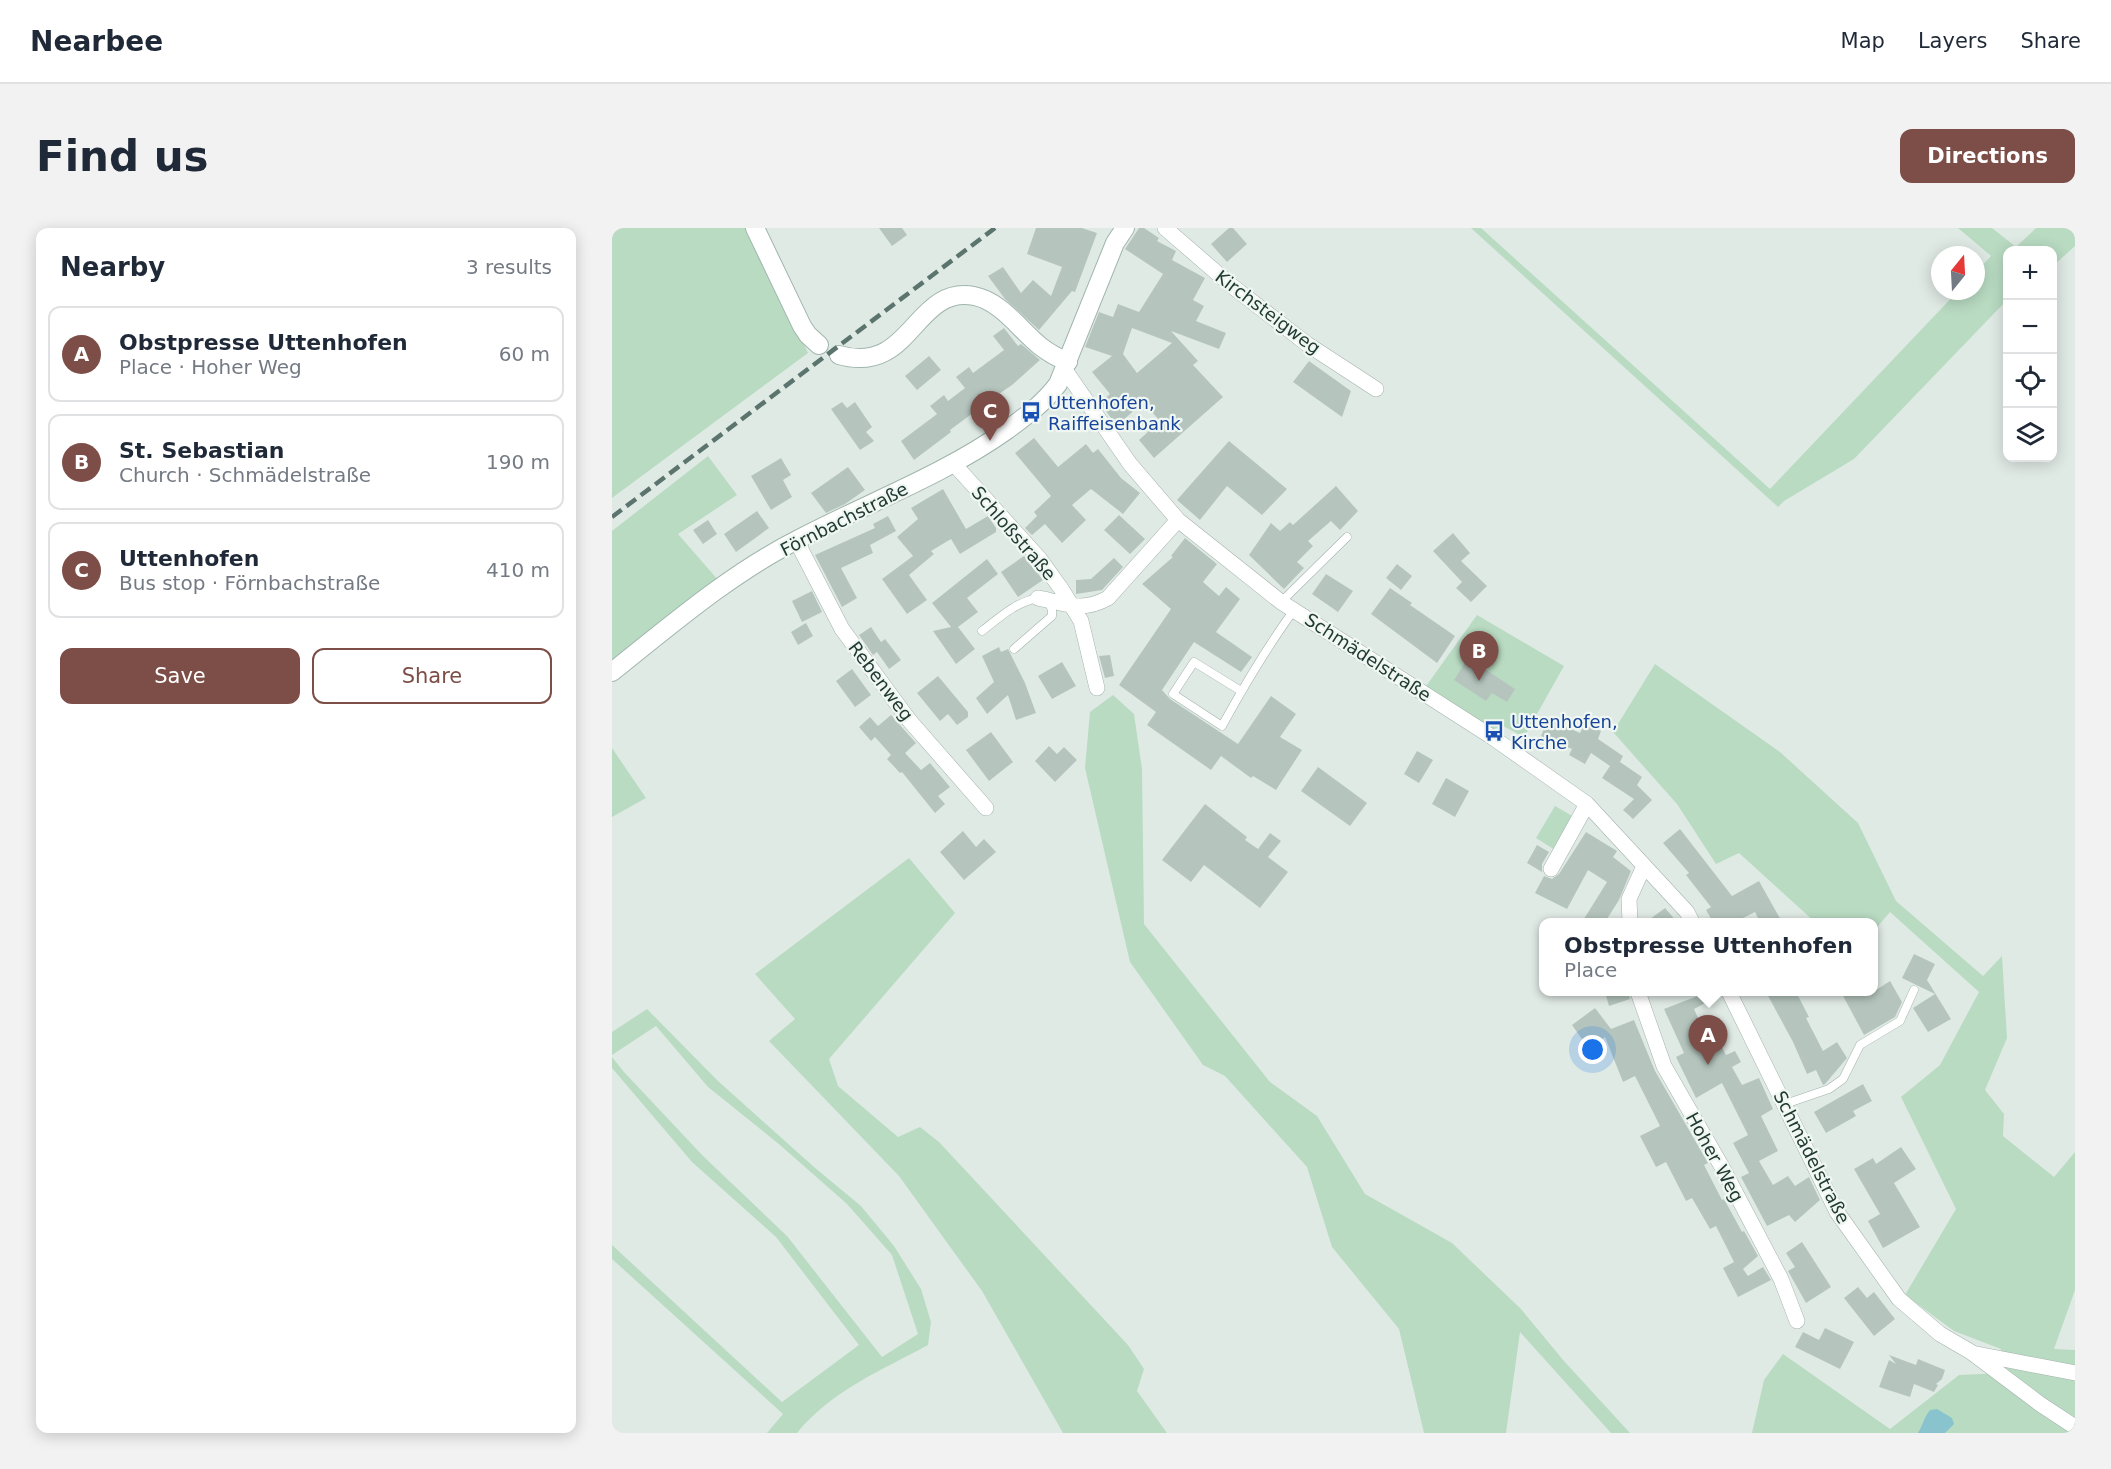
<!DOCTYPE html>
<meta charset="utf-8">
<style>
body{margin:0;font-family:"DejaVu Sans",sans-serif;background:#f2f2f3;color:#1f2937}
.controls{position:absolute;right:18px;top:18px;display:grid;overflow:hidden;border-radius:12px;box-shadow:0 3px 15px #0003}
.controls button{width:54px;height:54px;display:grid;place-items:center;padding:0;border:0;border-bottom:2px solid #e0e1e3;background:#fff;color:#1f2937;font:30px sans-serif}
.compass{position:absolute;left:1319px;top:18px;width:54px;height:54px;border-radius:50%;background:#fff;box-shadow:0 3px 15px #0003;rotate:18deg}
.you{position:absolute;left:981px;top:822px;width:21px;height:21px;margin:-15px;border:4px solid #fff;border-radius:50%;background:#1a73e8;box-shadow:0 0 0 9px #1a73e833}
.badge{display:grid;place-items:center;width:39px;height:39px;border-radius:50%;background:#7c4e47;color:#fff;font-size:20px;font-weight:700}
.pin{position:absolute;translate:-50% -50px;filter:drop-shadow(0 2px 3px #0008)}
.pin::after{content:'';position:absolute;top:32px;width:21px;height:18px;background:inherit;clip-path:polygon(0 0,100% 0,50% 100%)}
.popup{position:absolute;left:927px;top:690px;width:339px;height:78px;box-sizing:border-box;display:grid;place-content:center;border-radius:12px;background:#fff;filter:drop-shadow(0 2px 4px #0005);font-size:20px;white-space:nowrap;color:#747a83}
.popup b{font-size:22px;color:#1f2937}
.popup::after{content:'';position:absolute;left:50%;top:100%;margin-left:-12px;border:12px solid transparent;border-top-color:#fff}
.list{margin:0;padding:0;list-style:none}
h2{display:flex;justify-content:space-between;align-items:center;height:78px;margin:0;padding:0 24px;font-size:26px}
h2 small{font-size:20px;font-weight:400;color:#747a83}
.list li{display:grid;grid-template-columns:39px 1fr auto;gap:18px;align-items:center;box-sizing:border-box;height:96px;margin:0 12px 12px;padding:0 12px;border:2px solid #e0e1e3;border-radius:12px}
.list b{display:block;font-size:22px;white-space:nowrap}
.list p{margin:0;font-size:20px;white-space:nowrap;color:#747a83}
.list em{font-size:20px;font-style:normal;color:#747a83}
.actions{display:flex;gap:12px;padding:18px 24px}
.actions a{flex:1;padding:14px 0;border:2px solid #7c4e47;border-radius:12px;text-align:center;font-size:21px;color:#7c4e47}
.actions .main{background:#7c4e47;color:#fff}
.icon{flex:none;width:33px;height:33px;fill:none;stroke:currentColor;stroke-width:2;stroke-linecap:round;stroke-linejoin:round}
.map{position:relative;flex:none;width:1463px;height:1205px;overflow:hidden;border-radius:12px}
header{display:flex;align-items:center;gap:36px;box-sizing:border-box;height:84px;padding:0 30px;background:#fff;border-bottom:2px solid #e0e1e3}
header strong{font-size:28px}
nav{display:flex;gap:33px;margin-inline-start:auto;font-size:21px}
.intro{display:flex;align-items:center;justify-content:space-between;box-sizing:border-box;height:144px;padding:0 36px}
h1{margin:0;font-size:42px}
.button{padding:15px 27px;border-radius:12px;background:#7c4e47;color:#fff;font-size:21px;font-weight:700}
main{display:flex;gap:36px;padding:0 36px}
aside{flex:1;background:#fff;border-radius:12px;box-shadow:0 3px 15px #0003}
.map>svg:first-child{display:block}
.green{fill:#b9dbc2}
.water{fill:#89c4ce}
.building{fill:#b5c5be;fill-rule:evenodd}
.lines{fill:none;stroke-linecap:round;stroke-linejoin:round}
.lane-casing{stroke:#a3b2ac;stroke-width:9}
.street-casing{stroke:#a3b2ac;stroke-width:16}
.secondary-casing{stroke:#9fb5ad;stroke-width:20}
.lane{stroke:#fff;stroke-width:8}
.street{stroke:#fff;stroke-width:15}
.secondary{stroke:#fff;stroke-width:18}
.rail{stroke:#5b756e;stroke-width:4.5;stroke-dasharray:12 6;stroke-linecap:butt}
.labels{text-anchor:middle;dominant-baseline:central;stroke-width:4.5;stroke-linejoin:round;paint-order:stroke}
.street-label{font-size:18px;fill:#213a33;stroke:#f0f7f3}
.transit-label{font-size:18px;fill:#164399;stroke:#f0f7f3;text-anchor:start}
</style>
<header>
<strong>Nearbee</strong>
<nav><a>Map</a><a>Layers</a><a>Share</a></nav>
</header>
<div class="intro"><h1>Find us</h1><a class="button">Directions</a></div>
<main>
<aside>
<h2>Nearby<small>3 results</small></h2>
<ul class="list">
<li><span class="badge">A</span><div><b>Obstpresse Uttenhofen</b><p>Place · Hoher Weg</p></div><em>60 m</em></li>
<li><span class="badge">B</span><div><b>St. Sebastian</b><p>Church · Schmädelstraße</p></div><em>190 m</em></li>
<li><span class="badge">C</span><div><b>Uttenhofen</b><p>Bus stop · Förnbachstraße</p></div><em>410 m</em></li>
</ul>
<div class="actions"><a class="main">Save</a><a>Share</a></div>
</aside>
<div class="map">
<svg width="1463" height="1205" viewBox="0 0 1463 1205">
<rect width="100%" height="100%" fill="#e0eae5"/>
<!-- green -->
<path class="green" d="M0 0H138L196 125 0 270Z
M859 0H869L1158 261 1346 63H1364V44L1379 28 1346 0H1380L1404 19 1424 0H1463V18L1441 38 1440 22H1396L1395 72 1242 231 1172 273 1166 279Z
M96 228 125 267 66 306 107 353 0 435V303Z
M865 387 952 438 912 509 891 498 875 503 812 461Z
M1043 436 1168 524 1246 595 1284 673 1371 748 1390 728 1395 810 1373 862 1392 886 1391 908 1442 949 1463 924V1062L1442 1121 1463 1122V1205H1140L1152 1152 1171 1126 1278 1201 1347 1147 1391 1145 1389 1121 1342 1103 1293 1067 1344 981 1289 869 1328 837 1367 764 1278 684 1261 704V694H1203L1127 625 1104 636 1065 576 1001 504Z
M501 467 522 486 530 541 532 696 658 854 705 888 753 966 840 1015 909 1081 952 1133 1018 1205H999L908 1104 894 1205H812L787 1101 720 1019 695 939 613 848 591 837 518 734 473 540 478 484Z
M0 520 34 570 0 589Z
M943 578 962 589 943 622 924 610Z
M297 630 343 685 217 831 226 858 286 909 308 899 327 914 516 1117 532 1141 525 1163 555 1205H451L370 1063 287 948 157 813 183 791 143 746Z
M35 781 106 853 202 939 249 978 282 1018 309 1061 319 1094 316 1117C270 1142 219 1163 185 1205H155L171 1186 0 1031V1017L170 1174 247 1117 164 1009 80 934 0 840V829L12 844 91 928 175 1008 270 1129 306 1106 280 1027 235 976 168 917 96 859 44 798 0 827V804Z"/>
<!-- water -->
<path class="water" d="M1325 1181 1340 1190 1342 1196 1333 1205H1306C1311 1197 1312 1189 1318 1182Z"/>
<!-- building -->
<path class="building" d="M267 0H290L295 7 280 18Z
M424 0H470L485 5 463 64 460 63 427 102 393 71 376 48 391 39 409 65 421 52 439 68 450 39 415 26Z
M527 0H532L547 10 545 13 564 23 560 32 593 50 581 72 592 78 584 93 614 105 607 121 559 103 586 133 581 137 611 169 542 230 527 212 548 193 531 174 505 198 488 175 498 166 480 144 500 128 473 119 487 84 501 89 506 76 527 84 551 46 513 21ZM520 100 560 115 525 145 511 126Z
M617 0H621L635 16 615 34 599 16Z
M392 100 406 118 409 116 428 132 400 157 381 170 382 172 362 187 361 185 338 202 339 204 302 232 289 213 325 186 318 178 332 167 336 173 353 160 344 149 357 139 361 145 392 122 381 108Z
M317 128 329 142 305 162 293 148Z
M697 133 739 163 730 189 681 154Z
M230 174 235 180 243 174 260 199 254 204 262 213 248 222 219 181Z
M422 210 446 239 474 216 481 225 486 221 509 250 528 265 511 286 479 261 460 277 474 292 450 315 433 296 420 307 413 300 425 288 422 284 439 268 403 225Z
M617 213 675 261 650 287 615 258 588 292 565 272Z
M169 230 179 247 171 252 180 269 159 282 139 248Z
M236 239 253 262 233 276 214 285 199 265Z
M724 258 746 283 728 302 719 293 696 313 701 318 685 334 692 340 672 361 637 327 659 295 668 303 678 294 681 297Z
M331 261 354 301 376 288 384 300V304L348 326 339 311 319 323 322 326 297 347 315 372 295 386 270 351 301 328 285 309 306 291 299 280Z
M145 283 157 300 124 324 112 306Z
M507 287 533 311 518 326 492 302Z
M276 288 284 303 258 317 261 325 229 340 245 370 230 379 203 327 263 300 261 296Z
M96 292 105 306 91 316 81 302Z
M841 305 858 325 849 333 875 358 859 374 844 360 850 354 821 323Z
M573 310 605 336 591 354 607 368 614 359 628 371 604 404 640 429 629 444 582 414 550 462 558 471 626 516 659 468 684 486 668 509 690 522 664 562 641 548 639 550 609 528 599 542 535 497 544 484 507 457 559 381 530 356 561 329 559 328Z
M412 328 431 352 406 369 389 344Z
M502 330 511 339 490 362 464 366V352L479 351Z
M375 331 386 346 355 370 366 384 346 399 363 421 344 436 321 403 339 399 320 375Z
M785 336 800 348 789 362 774 350Z
M714 346 741 363 726 384 700 366Z
M778 360 800 375 798 377 843 408 825 435 759 386Z
M200 363 210 384 190 394 180 373Z
M194 395 201 408 186 417 179 404Z
M259 399 269 414 273 411 289 432 277 441 265 424 261 427 247 407Z
M387 419 389 424 396 421 413 455 424 485 404 492 396 467 375 486 364 470 382 454 370 428Z
M498 427 502 448 493 450 487 428Z
M856 430 903 461 895 474 880 465 874 473 842 452Z
M450 434 464 458 440 471 426 448Z
M240 441 259 467 243 479 224 453Z
M326 448 356 484V489L345 497 336 486 328 493 305 465Z
M279 487 304 515 293 525 309 542 318 535 338 559 326 568 333 576 323 585 290 544 288 545 275 531 279 527 263 509 259 513 247 499 258 489 266 498Z
M936 491 968 505 973 495 989 503 986 511 1011 528 1008 534 1030 549 1025 557 1040 572 1021 591 1011 582 1022 571 990 550 998 538 979 525 973 536 957 527 960 521 929 508Z
M379 504 401 534 377 553 354 522Z
M437 518 445 526 452 519 465 532 443 554 423 533Z
M805 523 821 532 807 555 792 546Z
M706 539 755 575 738 598 689 563Z
M834 550 857 563 843 589 820 576Z
M593 576 635 609 633 612 646 621 658 605 669 613 656 629 676 644 648 680 592 637 579 654 550 632Z
M1068 601 1120 668 1147 653 1170 694H1148L1143 684 1123 694H1101L1094 682 1099 679 1074 647 1077 645 1051 615Z
M351 603 364 619 372 611 384 624 352 652 328 624Z
M974 604 1005 623 1001 629 1019 643 1007 672 993 694H970L995 654 976 642 955 681 923 665 932 648 940 651 947 646Z
M925 617 937 624 930 636V644L915 635Z
M1053 680 1065 694H1034Z
M1302 726 1323 736 1315 752 1339 791 1316 804 1301 780 1323 766 1290 750Z
M1278 753 1290 774 1283 789 1252 807 1229 764H1261Z
M993 764H1016L1018 771 997 778Z
M1096 764H1107L1108 767 1082 781 1096 812 1104 808 1114 827 1123 823 1129 834 1120 839 1130 857 1147 850 1161 881 1149 888 1166 923 1147 933 1161 957 1176 948 1183 958 1197 949 1208 972 1183 994 1177 987 1155 998 1129 949 1137 945 1121 915 1136 907 1110 855 1084 870 1064 829 1072 825 1052 781Z
M1154 764H1184L1197 789 1194 790 1211 823 1225 814 1235 830 1213 856 1211 857 1204 842 1195 846 1181 814Z
M983 780 999 801 1022 792 1043 843 1096 935 1092 937 1110 972 1112 971 1130 1004 1132 1003 1146 1028 1131 1041 1136 1048 1151 1039 1159 1052 1126 1069 1111 1040 1122 1034 1104 998 1098 1001 1080 970 1074 973 1054 934 1044 939 1028 908 1048 898 1023 848 1011 854 993 809 977 821 960 797Z
M1251 856 1260 873 1241 883 1244 888 1214 905 1202 884Z
M1289 919 1304 941 1282 955 1308 999 1271 1020 1256 993 1268 986 1242 941 1261 930 1264 936Z
M1190 1014 1219 1059 1194 1075 1176 1043 1183 1039 1174 1025Z
M1246 1059 1255 1070 1262 1064 1283 1091 1262 1108 1232 1070Z
M1213 1100 1242 1114 1228 1141 1183 1119 1191 1104 1207 1112Z
M1277 1127 1304 1137 1306 1131 1333 1142 1330 1151 1324 1156 1326 1157 1322 1164 1302 1156 1298 1169 1267 1159 1277 1132 1284 1136Z"/>
<g class="lines">
<!-- lane casing -->
<g class="lane-casing">
<path id="lane" d="M669 374 735 309
M370 403C388 389 404 374 426 370
M402 421 440 388V382L436 373
M629 463 582 434 561 466 610 498C632 458 655 419 682 382
M1173 876 1217 861 1231 851 1248 817 1288 793 1302 762"/>
</g>
<!-- street casing -->
<g class="street-casing">
<path id="street" d="M553 0 620 58 695 116 764 161
M453 142 518 236 566 292 669 374 880 509 975 576 1075 684 1080 694
M341 235 427 330 450 362 469 393 485 460
M184 312 230 401 297 492 374 580
M426 370C454 375 469 385 496 370L566 292
M939 641 975 576
M1018 694 1017 671 1032 638
M1026 764 1052 838 1110 939 1169 1051 1185 1093
M1117 764 1225 984 1287 1071 1328 1106 1359 1124 1428 1176 1463 1199
M1365 1126 1463 1145"/>
</g>
<!-- secondary casing -->
<g class="secondary-casing">
<path id="secondary" d="M143 0 190 98 196 107 207 117
M227 127C300 148 302 57 362 68 389 73 408 102 428 118 437 125 446 130 456 134
M0 444C59 397 118 346 185 312 255 275 330 248 395 202 414 188 432 175 446 156L503 15 513 0"/>
</g>
<!-- lane -->
<use href="#lane" class="lane"/>
<!-- street -->
<use href="#street" class="street"/>
<!-- secondary -->
<use href="#secondary" class="secondary"/>
<!-- rail -->
<path class="rail" d="M0 289 383 0"/>
</g>
<!-- icons -->
<defs>
<g id="bus-bare" transform="scale(1.62)"><path d="M-5-6H5V4H4V6H2V4H-2V6H-4V4H-5ZM-3.5-4V0h7V-4ZM-3.5 1.2v1.5H-2V1.2ZM2 1.2v1.5H3.5V1.2Z" fill="#1a4fb4" stroke="#f0f7f3" stroke-width="2.5" paint-order="stroke"/></g>
</defs>
<g fill-rule="evenodd">
<use href="#bus-bare" x="419" y="184"/>
<use href="#bus-bare" x="882" y="503"/>
</g>
<g class="labels">
<!-- street labels -->
<g class="street-label">
<text transform="translate(656 84) rotate(37)">Kirchsteigweg</text>
<text transform="translate(232 291) rotate(-27)">Förnbachstraße</text>
<text transform="translate(402 305) rotate(49)">Schloßstraße</text>
<text transform="translate(756 429) rotate(33)">Schmädelstraße</text>
<text transform="translate(269 453) rotate(53)">Rebenweg</text>
<text transform="translate(1103 929) rotate(61)">Hoher Weg</text>
<text transform="translate(1200 929) rotate(63)">Schmädelstraße</text>
</g>
<!-- transit labels -->
<g class="transit-label">
<text x="436" y="174">Uttenhofen,<tspan x="436" dy="21">Raiffeisenbank</tspan></text>
<text x="899" y="493">Uttenhofen,<tspan x="899" dy="21">Kirche</tspan></text>
</g>
</g>
</svg>
<div class="controls">
<button>+</button>
<button>−</button>
<button><svg class="icon" aria-label="locate" viewBox="0 0 24 24"><circle cx="12" cy="12" r="6"/><path d="M12 2v4M12 18v4M2 12h4M18 12h4"/></svg></button>
<button><svg class="icon" aria-label="layers" viewBox="0 0 24 24"><path d="M12 4l9 5-9 5-9-5zM3 14l9 5 9-5"/></svg></button>
</div>
<svg class="compass" viewBox="-18 -18 36 36"><path d="M0-13l5 13h-10z" fill="#e53935"/><path d="M0 13l5-13h-10z" fill="#747a83"/></svg>
<div class="you"></div>
<div class="pin badge" style="left:1096px;top:837px">A</div>
<div class="popup"><b>Obstpresse Uttenhofen</b>Place</div>
<div class="pin badge" style="left:867px;top:453px">B</div>
<div class="pin badge" style="left:378px;top:213px">C</div>
</div>
</main>
